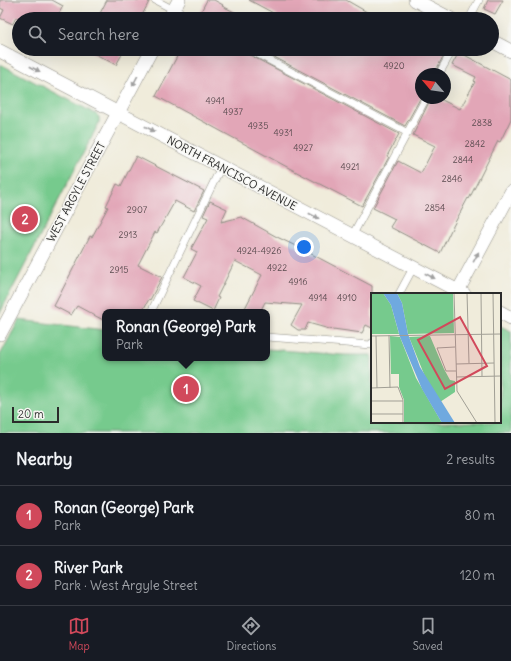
<!DOCTYPE html>
<meta charset="utf-8">
<style>
body{margin:0;font-family:Delius,sans-serif;background:#20242c;color:#f1f3f6}
.compass{position:absolute;left:415px;top:68px;width:36px;height:36px;border-radius:50%;background:#171b24;box-shadow:0 4px 16px #0002;rotate:299deg}
.scale{position:absolute;left:12px;bottom:10px;width:47px;box-sizing:border-box;padding-left:4px;border:2px solid #2b2b2b;border-top:0;font-size:11px;line-height:14px;white-space:nowrap;color:#2b2b2b;-webkit-text-stroke:3px #f6f6f2;paint-order:stroke}
.you{position:absolute;left:304px;top:247px;width:14px;height:14px;margin:-10px;border:3px solid #fff;border-radius:50%;background:#1a73e8;box-shadow:0 0 0 6px #1a73e833}
.badge{display:grid;place-items:center;width:26px;height:26px;border-radius:50%;background:#d1495b;color:#fff;font-size:13px;font-weight:700}
.pin{position:absolute;translate:-50% -50%;border:2px solid #fff;box-shadow:0 1px 4px #0006}
.popup{position:absolute;left:102px;top:309px;width:168px;height:52px;box-sizing:border-box;display:grid;place-content:center;border-radius:8px;background:#171b24;filter:drop-shadow(0 1px 3px #0005);font-size:13px;white-space:nowrap;color:#9ea1a6}
.popup b{font-size:15px;color:#f1f3f6}
.popup::after{content:'';position:absolute;left:50%;top:100%;margin-left:-8px;border:8px solid transparent;border-top-color:#171b24}
.list{margin:0;padding:0;list-style:none}
h2{display:flex;justify-content:space-between;align-items:center;height:52px;margin:0;padding:0 16px;font-size:17px}
h2 small{font-size:13px;font-weight:400;color:#9ea1a6}
.list li{display:grid;grid-template-columns:26px 1fr auto;gap:12px;align-items:center;box-sizing:border-box;height:60px;padding:0 16px;border-top:1px solid #363941}
.list b{display:block;font-size:15px;white-space:nowrap}
.list p{margin:0;font-size:13px;white-space:nowrap;color:#9ea1a6}
.list em{font-size:13px;font-style:normal;color:#9ea1a6}
.icon{flex:none;width:22px;height:22px;fill:none;stroke:currentColor;stroke-width:2;stroke-linecap:round;stroke-linejoin:round}
.map{position:relative;flex:none;width:511px;height:433px;overflow:hidden}
.search{position:absolute;background:#171b24;box-shadow:0 4px 16px #0002;left:12px;right:12px;top:12px;height:44px;display:flex;align-items:center;gap:10px;box-sizing:border-box;padding:0 14px;border-radius:22px;color:#9ea1a6;font-size:15px}
.sheet{height:172px;background:#171b24}
nav{display:flex;justify-content:space-around;align-items:center;box-sizing:border-box;height:56px;border-top:1px solid #363941;background:#171b24;font-size:11px;color:#9ea1a6}
nav a{display:grid;justify-items:center;gap:2px}
nav .on{color:#d1495b}
.map>svg:first-child{display:block}
.green{fill:#76ca8d;stroke:#507a5c}
.building{fill:#e2a6b7}
.lines{fill:none;stroke-linecap:round;stroke-linejoin:round}
.lane-casing{stroke:#8e8c83;stroke-width:8}
.street-casing{stroke:#8e8c83;stroke-width:14}
.lane{stroke:#fff;stroke-width:7}
.street{stroke:#fff;stroke-width:13}
.oneway{fill:#a0a0a0}
.labels{text-anchor:middle;dominant-baseline:central;stroke-width:3;stroke-linejoin:round;paint-order:stroke}
.number-label{font-size:9px;fill:#594a4e}
.street-label{font-size:11px;fill:#2b2b2b;stroke:#f6f6f2}
.inset-road{fill:none;stroke:#a19f95;stroke-width:1}
.view{fill:#d1495b;fill-opacity:0.15;stroke:#d1495b;stroke-width:2}
.inset-edge{fill:none;stroke:#2b2b2b;stroke-width:2}
</style>
<div class="map">
<svg width="511" height="433" viewBox="0 0 511 433">
<rect width="100%" height="100%" fill="#f6f6f2"/>
<filter id="ink" filterUnits="userSpaceOnUse"><feTurbulence type="fractalNoise" baseFrequency=".025" numOctaves="2"/><feDisplacementMap in="SourceGraphic" scale="8" xChannelSelector="R" yChannelSelector="G"/><feConvolveMatrix kernelMatrix="1 2 1 2 8 2 1 2 1" color-interpolation-filters="sRGB"/></filter>
<filter id="wash" filterUnits="userSpaceOnUse"><feTurbulence type="fractalNoise" baseFrequency=".012" numOctaves="4" result="noise"/><feDisplacementMap in="SourceGraphic" scale="16" xChannelSelector="R" yChannelSelector="G"/><feGaussianBlur stdDeviation="0.9" result="paint"/><feColorMatrix in="noise" values="0 0 0 0 0 0 0 0 0 0 0 0 0 0 0 0 0 1.4 0 .05"/><feComposite in="paint" operator="in"/></filter>
<g filter="url(#wash)">
<rect width="100%" height="100%" fill="#f0ecdb"/>
<!-- green -->
<path class="green" d="M0 64 96 114 99 117V123L0 313Z
M19 320 105 330V358H267V349L344 355H372V422H500V326L511 331V433H0V355Z"/>
<g id="blocks">
<!-- building -->
<path class="building" d="M0 0H52L63 6 56 19H22L16 17 13 24 0 18 4 10 0 8Z
M107 0H150L140 19H97Z
M207 0H214L223 5 222 6 249 19H197Z
M249 0H346L379 19H274L277 15Z
M488 0H503L495 14 484 9Z
M86 49H125L116 65Z
M181 49H243L244 51 246 53 399 134 387 156 389 157 362 206 289 168 156 96Z
M259 49H428L431 50 434 49H447L434 74H421V97L405 126Z
M459 52 511 80V119L500 142 498 141 469 199 468 198 451 230 440 253 390 227 395 219 373 208 398 161 421 173 435 146 413 135 431 98H438L460 109 475 82 474 81 476 77 452 65Z
M136 156 204 191 194 211 175 201 157 233 155 232 138 265 162 277 150 300 149 299 142 312H105V321L77 306 71 315 54 306 90 236 92 237 108 207 106 206 117 184 121 186Z
M210 201 227 209 221 222 241 217 277 237 302 249 372 286V328L366 325 362 333 333 329V330L308 323 305 330H298L291 325 302 305 265 302 260 312H243L262 275 235 261 217 297 219 298 213 311 193 301 201 286 184 277 197 252 191 249 208 218 203 216Z"/>
</g>
</g>
<g filter="url(#ink)">
<use href="#blocks" fill-opacity="0" stroke="#8e8c83" stroke-width="1"/>
<g class="lines">
<!-- lane casing -->
<g class="lane-casing">
<path id="lane" d="M155 0 191 19
M469 19 479 0
M248 49 408 133
M439 74 453 49
M352 236 426 98
M399 294 413 268
M151 312 221 167
M267 337 371 345 372 343"/>
</g>
<!-- street casing -->
<g class="street-casing">
<path id="street" d="M415 0 451 19
M169 19 179 0
M492 41 511 51
M0 51 464 294
M458 291 511 192
M500 312 511 318
M0 334 152 49"/>
</g>
<!-- lane -->
<use href="#lane" class="lane"/>
<!-- street -->
<use href="#street" class="street"/>
</g>
<!-- one-way arrows -->
<defs><path id="oneway-solid" d="M-6-.8H1V-3.2L6.5 0L1 3.2V.8H-6Z"/></defs>
<g class="oneway">
<use href="#oneway-solid" transform="translate(35 69) rotate(28)"/>
<use href="#oneway-solid" transform="translate(135 81) rotate(118)"/>
<use href="#oneway-solid" transform="translate(150 129) rotate(28)"/>
<use href="#oneway-solid" transform="translate(314 216) rotate(28)"/>
<use href="#oneway-solid" transform="translate(476 257) rotate(-62)"/>
<use href="#oneway-solid" transform="translate(430 276) rotate(27)"/>
</g>
</g>
<g class="labels">
<!-- number labels -->
<g class="number-label">
<text x="394" y="65">4920</text>
<text x="215" y="100">4941</text>
<text x="233" y="111">4937</text>
<text x="482" y="122">2838</text>
<text x="258" y="125">4935</text>
<text x="283" y="132">4931</text>
<text x="475" y="143">2842</text>
<text x="303" y="147">4927</text>
<text x="463" y="159">2844</text>
<text x="350" y="166">4921</text>
<text x="452" y="178">2846</text>
<text x="435" y="207">2854</text>
<text x="137" y="209">2907</text>
<text x="128" y="234">2913</text>
<text x="259" y="250">4924-4926</text>
<text x="277" y="267">4922</text>
<text x="119" y="269">2915</text>
<text x="298" y="281">4916</text>
<text x="318" y="297">4914</text>
<text x="347" y="297">4910</text>
</g>
<!-- street labels -->
<g class="street-label">
<text transform="translate(232 173) rotate(28)">NORTH FRANCISCO AVENUE</text>
<text transform="translate(76 192) rotate(-62)">WEST ARGYLE STREET</text>
</g>
</g>
<!-- overview -->
<g transform="translate(371 293)">
<rect width="130" height="130" fill="#f0ecdb"/>
<path d="M0 0H12L20 12 28 41H0ZM26 0H82L83 40 37 41 31 10ZM19 43 29 44 45 85 71 130H33V107L28 94V81H20ZM59 43 73 76 79 87 84 88V99L69 109 55 86 38 44Z" fill="#76ca8d"/>
<path d="M12 0H26L31 10 37 41 49 74 84 130H71L51 96 29 44 20 12Z" fill="#6fa9df"/>
<path class="inset-road" d="M83 0 86 98 106 130M96 0 98 70M110 0 111 83M122 0 124 130M18 42 19 95M0 43 130 41M5 43 6 95M84 54 66 55 75 78H85M85 71 123 70M85 84 130 83M0 95 27 94 32 107V130M0 108H32M0 121H32"/>
<path class="view" d="M89 24 116 73 74 96 47 47Z"/>
<rect width="130" height="130" class="inset-edge"/>
</g>
</svg>
<svg class="compass" viewBox="-18 -18 36 36"><path d="M0-13l5 13h-10z" fill="#e53935"/><path d="M0 13l5-13h-10z" fill="#9ea1a6"/></svg>
<div class="scale">20 m</div>
<div class="you"></div>
<div class="pin badge" style="left:186px;top:389px">1</div>
<div class="popup"><b>Ronan (George) Park</b>Park</div>
<div class="pin badge" style="left:25px;top:219px">2</div>
<div class="search"><svg class="icon" aria-label="search" viewBox="0 0 24 24"><circle cx="10" cy="10" r="6"/><path d="M15 15l6 6"/></svg>Search here</div>
</div>
<section class="sheet">
<h2>Nearby<small>2 results</small></h2>
<ul class="list">
<li><span class="badge">1</span><div><b>Ronan (George) Park</b><p>Park</p></div><em>80 m</em></li>
<li><span class="badge">2</span><div><b>River Park</b><p>Park · West Argyle Street</p></div><em>120 m</em></li>
</ul>
</section>
<nav>
<a class="on"><svg class="icon" aria-label="map" viewBox="0 0 24 24"><path d="M3 6l6-2 6 2 6-2v14l-6 2-6-2-6 2zM9 4v14M15 6v14"/></svg>Map</a>
<a><svg class="icon" aria-label="directions" viewBox="0 0 24 24"><path d="M12 3l9 9-9 9-9-9zM9 14v-3h6M13 9l2 2-2 2"/></svg>Directions</a>
<a><svg class="icon" aria-label="saved" viewBox="0 0 24 24"><path d="M7 4h10v16l-5-4-5 4z"/></svg>Saved</a>
</nav>
